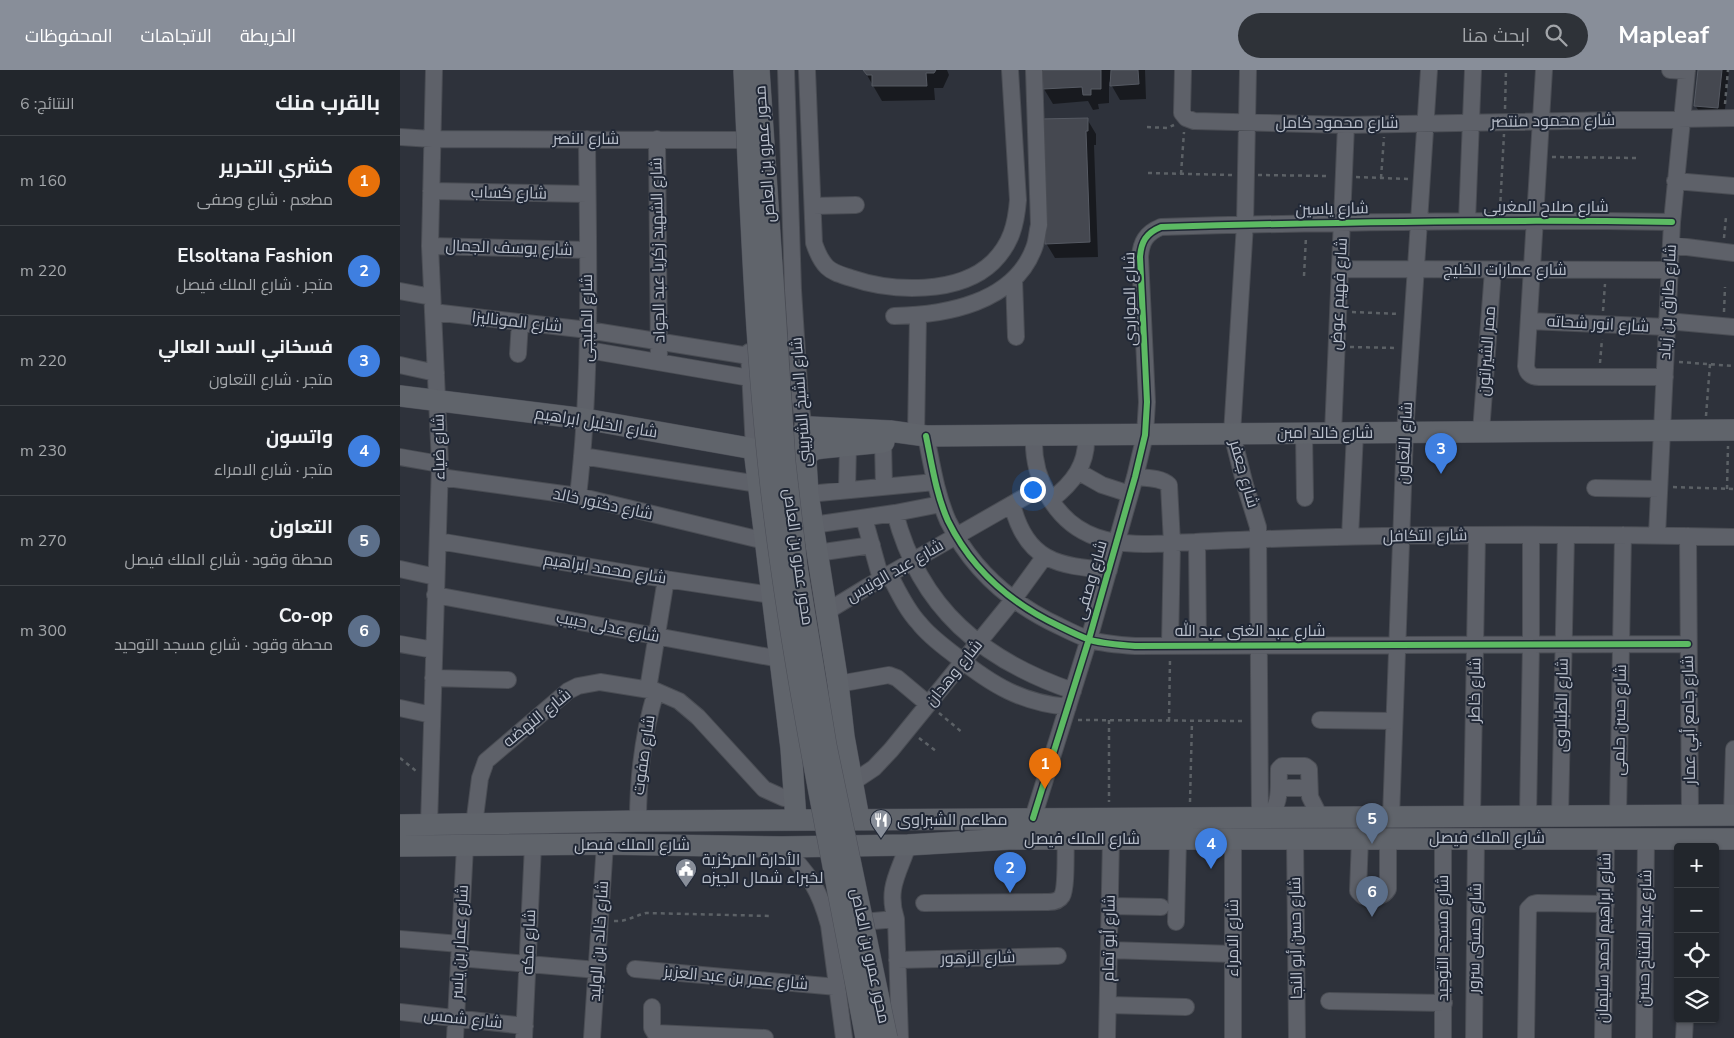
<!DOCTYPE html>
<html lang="ar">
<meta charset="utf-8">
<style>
body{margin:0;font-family:"Nunito Sans",Cairo,sans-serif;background:#2e3238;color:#f1f3f6;direction:rtl}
.controls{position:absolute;right:15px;bottom:15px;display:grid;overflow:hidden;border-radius:5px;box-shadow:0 1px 4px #0004}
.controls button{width:45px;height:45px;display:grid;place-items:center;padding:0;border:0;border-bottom:1px solid #3f4348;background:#22262c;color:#f1f3f6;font:25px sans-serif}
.you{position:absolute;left:632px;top:419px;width:18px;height:18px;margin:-12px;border:4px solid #fff;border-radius:50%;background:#1a73e8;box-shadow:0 0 0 8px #1a73e833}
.badge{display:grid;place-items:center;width:32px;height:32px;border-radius:50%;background:#888e99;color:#fff;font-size:16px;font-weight:700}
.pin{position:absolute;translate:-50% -41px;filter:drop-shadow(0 1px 2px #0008)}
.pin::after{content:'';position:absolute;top:26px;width:18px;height:15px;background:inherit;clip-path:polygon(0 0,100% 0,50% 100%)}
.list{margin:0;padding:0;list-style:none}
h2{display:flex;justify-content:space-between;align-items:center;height:65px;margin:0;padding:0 20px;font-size:21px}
h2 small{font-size:16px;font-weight:400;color:#a2a5a9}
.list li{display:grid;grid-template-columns:32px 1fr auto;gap:15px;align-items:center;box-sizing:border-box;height:90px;padding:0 20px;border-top:1px solid #3f4348}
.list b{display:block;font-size:19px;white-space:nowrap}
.list p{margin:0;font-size:16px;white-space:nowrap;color:#a2a5a9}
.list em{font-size:16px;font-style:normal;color:#a2a5a9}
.icon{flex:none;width:28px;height:28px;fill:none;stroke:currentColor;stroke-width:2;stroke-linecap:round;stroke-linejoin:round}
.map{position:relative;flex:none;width:1334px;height:968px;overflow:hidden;direction:ltr}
header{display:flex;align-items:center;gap:30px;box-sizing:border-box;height:70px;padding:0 25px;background:#888e99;color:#fff}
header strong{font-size:24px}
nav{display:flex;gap:28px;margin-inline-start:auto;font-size:18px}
.search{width:350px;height:45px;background:#2e3238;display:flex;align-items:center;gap:12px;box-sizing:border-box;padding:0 18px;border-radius:28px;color:#a2a5a9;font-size:19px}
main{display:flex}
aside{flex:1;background:#22262c}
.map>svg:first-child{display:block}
.shadow{fill:#0007}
.building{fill:#454850;stroke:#565a63}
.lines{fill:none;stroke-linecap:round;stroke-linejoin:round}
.minor-casing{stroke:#4a4d54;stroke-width:18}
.major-casing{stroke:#4c4f58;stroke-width:22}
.path{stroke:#5c6166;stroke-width:2.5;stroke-dasharray:4 4;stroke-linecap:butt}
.minor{stroke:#5e6169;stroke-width:16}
.major{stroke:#60646b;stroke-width:21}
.major-bridge-casing{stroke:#4c4f58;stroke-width:22;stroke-linecap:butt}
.major-bridge{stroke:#60646b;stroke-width:21}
.cycleway-casing{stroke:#212836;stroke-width:9}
.cycleway{stroke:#5cba63;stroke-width:6}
.labels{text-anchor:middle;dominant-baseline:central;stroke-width:4;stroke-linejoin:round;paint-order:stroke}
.street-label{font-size:16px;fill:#b9bfcb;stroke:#212836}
.poi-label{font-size:16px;fill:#b9bfcb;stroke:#212836;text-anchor:start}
</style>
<header>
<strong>Mapleaf</strong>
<div class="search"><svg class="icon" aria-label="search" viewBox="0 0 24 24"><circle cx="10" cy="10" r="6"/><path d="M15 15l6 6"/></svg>ابحث هنا</div>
<nav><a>الخريطة</a><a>الاتجاهات</a><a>المحفوظات</a></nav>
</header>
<main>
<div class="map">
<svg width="1334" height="968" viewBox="0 0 1334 968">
<rect width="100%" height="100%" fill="#2e323b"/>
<!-- shadow -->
<path class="shadow" d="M464 0H547L549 5 543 18H534L535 30 482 31Z
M643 0H745L746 29 720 30 709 11V33L698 34 699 39 693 40 688 31 653 34 644 19Z
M1299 0H1329L1324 49 1302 46 1295 35Z
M687 49 696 64V75H694L698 187 655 188 646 173Z"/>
<!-- building -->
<path class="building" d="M463 0H536L534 3H526L527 16H472V5H467Z
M642 0H701V19H691V25H683L682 17 643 19Z
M711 0H738L739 14 710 16Z
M1298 0H1322L1318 38 1294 36Z
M688 48V61H686L690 172 645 174 640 49Z"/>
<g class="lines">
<!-- minor casing -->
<g class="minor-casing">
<path id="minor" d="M386 0 393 220 400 330 404 360
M407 0 414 173C417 182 420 190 427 197 433 203 442 205 451 208 492 222 559 225 593 192 611 174 616 155 618 130L610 0
M783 0 782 43 786 48 794 51 946 55 1334 48
M848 0 845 154 832 364 845 415 858 457 860 747
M1144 0 1126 296C1127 303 1131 307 1139 307H1265
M1270 0 1287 1
M0 67 32 69 340 70
M257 69 259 291
M1275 111 1334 116
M31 121 187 124
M413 136 456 135
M1067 151 1073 0
M1271 175 1334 183
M30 176 188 180
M940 199 1270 200
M614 209 616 267
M0 221 32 227
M33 242 188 260 349 286
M494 246C545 245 614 233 634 178 637 171 637 162 639 155L634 0
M1129 251 1267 257
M1267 251 1334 257
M188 280 350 308
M349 282 354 379
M118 284 120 252
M0 295 36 303
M1081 362 1093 200
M933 363 946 55
M904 364 905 428
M516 366 518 245
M526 366C532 395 536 424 548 451 572 500 610 533 659 556 669 561 679 566 690 570 705 574 720 575 735 576L1288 574
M634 366C632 407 654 452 696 467 728 478 762 473 795 472 830 470 864 469 899 468 1044 464 1189 464 1334 467
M483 372 484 417
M182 386 358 414
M0 387 40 394
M679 402 702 415 730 424
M40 407 178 426 365 471
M735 407C746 408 761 407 769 415L772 473 770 575
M1195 418 1259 419
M447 420 448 375
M408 424 535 412
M178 426C192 308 188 188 187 69
M651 430C673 413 688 394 686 365
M612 434C626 491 657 496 709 500
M495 443C520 539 583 590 673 621
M464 448 481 509
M413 455 495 443 541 434
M1257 465 1272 152 1287 0
M1288 466 1290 745
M950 467 955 363
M38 471 245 506 372 525
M797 472 798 575
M417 483 472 475
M0 499 36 507
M489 504C498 521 506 539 519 553 529 566 543 576 556 586 592 615 622 633 668 637
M35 525 380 589
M426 542 467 517 642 417
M0 574 34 580
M33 608 108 610
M438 614 489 605 497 608 528 634
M248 619 266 509
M0 638 32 645
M920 650 994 651
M453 712 474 698 491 680 613 530 645 486
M879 718H909
M1218 745 1223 465
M1332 745 1334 679
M1072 746 1077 465
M1128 746 1131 574V465
M1160 746 1166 465
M868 747C882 733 878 717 879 699L882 696H905L909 699 910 727 920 747
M991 747 1005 363 1029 0
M633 748 689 569 735 407 745 365 747 332 740 187C741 172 746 163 761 157 931 152 1102 149 1272 152
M238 751C238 706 243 664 256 621
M29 755 40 394 30 176 34 0
M74 755 80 708 86 691 168 621 178 616 200 612 256 621 279 631 298 647 364 719 384 728H395
M895 768 897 968
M960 768 958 821 963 826C973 826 982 829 988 819V769
M382 777C408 801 420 821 429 855L444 968
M524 833 648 832C654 832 659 831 662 826 667 817 665 781 666 769
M710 836 761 837
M776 852 778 769
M451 853 496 849
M0 869 60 874
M709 880 833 884
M59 888 197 900
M497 890 658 886
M235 899 437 917
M929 931 1044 933
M708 935 786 937
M252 937V958L255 963 365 968
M0 942 125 956
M55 968 65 776
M124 968 133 775
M192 968 205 774
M500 968 496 849C486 818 499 803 508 775
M707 968 711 769
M833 968V768
M1043 968V768
M1074 968 1076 768
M1126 968 1128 839 1133 834 1137 833 1206 834
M1203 968 1206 768
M1244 968 1246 768
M1284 968 1285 949"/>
</g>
<!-- major casing -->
<g class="major-casing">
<path id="major" d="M0 326 185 349 354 379 391 678 396 750
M405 386 415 379 422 378 484 372
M459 749 444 667 438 614 408 424 404 360 410 357 490 361 526 366 1334 360
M0 755 238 751 1334 745
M0 776 205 774 382 777 508 775 609 769H1334"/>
</g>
<!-- path -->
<path class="path" d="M1325 34 1328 0
M1105 39 1106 0
M747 57 767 58 774 55
M1152 87 1237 88
M748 103 833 105
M781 104 784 62
M858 105 930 106
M956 107 1008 109
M981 108 984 67
M1100 139 1104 64
M1324 168 1326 147
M904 206 906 167
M1203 241 1205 214
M952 242 999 244
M1324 242 1325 217
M950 277 997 278
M1279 292 1334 296
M1200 293 1202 269
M1306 346 1310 294
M1273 417 1334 419
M1327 419 1328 376
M539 643 563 663
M678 650 845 651
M709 650V732
M769 651 770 589
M519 668 536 681
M0 688 16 701
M790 732 792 651
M214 851C226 852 234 846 246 843L372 846"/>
<!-- minor -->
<use href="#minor" class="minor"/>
<!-- major -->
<use href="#major" class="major"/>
<!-- major-bridge casing -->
<g class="major-bridge-casing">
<path id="major-bridge" d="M344 0C351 150 356 301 375 451 397 624 434 796 466 968
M359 0 385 392 397 497 426 675 487 968"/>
</g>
<!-- major-bridge -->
<use href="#major-bridge" class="major-bridge"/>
<!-- cycleway casing -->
<g class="cycleway-casing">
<path id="cycleway" d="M526 366C532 395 536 424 548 451 572 500 610 533 659 556 669 561 679 566 690 570 705 574 720 575 735 576L1288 574
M633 748 689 569 735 407 745 365 747 332 740 187C741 172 746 163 761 157 931 152 1102 149 1272 152"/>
</g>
<!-- cycleway -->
<use href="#cycleway" class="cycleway"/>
</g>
<!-- icons -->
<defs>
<g id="restaurant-pin" transform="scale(1.125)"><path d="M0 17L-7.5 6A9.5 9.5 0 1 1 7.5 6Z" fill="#888e99" stroke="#212836"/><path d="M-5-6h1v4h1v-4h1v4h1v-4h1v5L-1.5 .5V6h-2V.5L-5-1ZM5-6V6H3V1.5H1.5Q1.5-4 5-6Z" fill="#fff"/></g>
<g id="civic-pin" transform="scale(1.125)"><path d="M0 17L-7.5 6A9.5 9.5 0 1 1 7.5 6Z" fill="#888e99" stroke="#212836"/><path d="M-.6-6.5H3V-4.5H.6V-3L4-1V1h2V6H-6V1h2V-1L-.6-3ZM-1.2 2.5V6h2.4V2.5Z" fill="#fff"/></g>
</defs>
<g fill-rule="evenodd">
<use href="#restaurant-pin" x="481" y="750"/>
<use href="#civic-pin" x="286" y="799"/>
</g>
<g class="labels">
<!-- street labels -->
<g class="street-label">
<text transform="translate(1153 51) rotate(-1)">شارع محمود منتصر</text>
<text x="937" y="53">شارع محمود كامل</text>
<text x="186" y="69">شارع النصر</text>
<text transform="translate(365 84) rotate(-94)">محور عمرو بن العاص</text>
<text transform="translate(109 123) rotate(1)">شارع كساب</text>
<text x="1146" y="137">شارع صلاح المغربى</text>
<text transform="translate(932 139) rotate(-1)">شارع ياسين</text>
<text transform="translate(109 178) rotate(2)">شارع يوسف الجمال</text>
<text transform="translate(258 180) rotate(-91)">شارع الشهيد زكريا عبد الجواد</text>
<text x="1105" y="200">شارع عمارات الخليج</text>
<text transform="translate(939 224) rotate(-87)">شارع فهيم عوض</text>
<text transform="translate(730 229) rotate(-91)">شارع المواردى</text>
<text transform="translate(1268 232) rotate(-87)">شارع طارق بن زياد</text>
<text transform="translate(187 248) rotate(-90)">شارع المليجى</text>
<text transform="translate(117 252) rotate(6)">شارع الموناليزا</text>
<text transform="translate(1198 254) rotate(3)">شارع انور شحاته</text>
<text transform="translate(1087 281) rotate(-86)">ممر الشيراتون</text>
<text transform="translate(401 332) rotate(-94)">شارع الشيخ الشربينى</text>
<text transform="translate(196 353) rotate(9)">شارع الخليل ابراهيم</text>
<text x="925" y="363">شارع خالد امين</text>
<text transform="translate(1005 373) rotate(-87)">شارع التعاون</text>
<text transform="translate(39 377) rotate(-91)">شارع ضياء</text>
<text transform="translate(844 404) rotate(74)">شارع جعفر</text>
<text transform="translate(203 434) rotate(12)">شارع دكتور خالد</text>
<text transform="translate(1025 466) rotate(-1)">شارع التكافل</text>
<text transform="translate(398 487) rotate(82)">محور عمرو بن العاص</text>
<text transform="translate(205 499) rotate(9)">شارع محمد ابراهيم</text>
<text transform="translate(495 501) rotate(-30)">شارع عبد الونيس</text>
<text transform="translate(691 510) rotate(-74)">شارع وصفى</text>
<text transform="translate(208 557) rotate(11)">شارع عدلى حبيب</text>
<text x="850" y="561">شارع عبد الغنى عبد الله</text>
<text transform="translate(554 603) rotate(-51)">شارع وهدان</text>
<text transform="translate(1075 620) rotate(-89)">شارع خاطر</text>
<text transform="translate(1162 635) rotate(-89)">شارع الطبلاوى</text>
<text transform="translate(137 648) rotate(-39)">شارع النهضه</text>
<text transform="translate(1220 650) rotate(-89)">شارع حسن حلمى</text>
<text transform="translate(1289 650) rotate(-91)">شارع جامع أبي عمار</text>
<text transform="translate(244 685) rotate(-82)">شارع صفوت</text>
<text x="1087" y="768">شارع الملك فيصل</text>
<text x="682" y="769">شارع الملك فيصل</text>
<text x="232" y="775">شارع الملك فيصل</text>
<text transform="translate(709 868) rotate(-89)">شارع أبو تمام</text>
<text transform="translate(833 868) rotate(-90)">شارع الامراء</text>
<text transform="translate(896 868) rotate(-91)">شارع حسن أبو النجا</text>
<text transform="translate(1043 868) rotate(-90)">شارع مسجد التوحيد</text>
<text transform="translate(1075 868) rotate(-89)">شارع حسنى سرور</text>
<text transform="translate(1204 868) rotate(-89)">شارع ابراهيم احمد سليمان</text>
<text transform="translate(1245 868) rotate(-89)">شارع عبد الفتاح حسن</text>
<text transform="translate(199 871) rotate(-86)">شارع خالد بن الوليد</text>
<text transform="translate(60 872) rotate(-87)">شارع عمار بن ياسر</text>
<text transform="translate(129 872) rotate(-88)">شارع مكه</text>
<text transform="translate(470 886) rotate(78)">محور عمرو بن العاص</text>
<text transform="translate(578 888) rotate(-1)">شارع الزهور</text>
<text transform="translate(336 908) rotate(5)">شارع عمر بن عبد العزيز</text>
<text transform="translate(63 949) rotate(6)">شارع شمس</text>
</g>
<!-- poi labels -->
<g class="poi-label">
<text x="497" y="750">مطاعم الشبراوى</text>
<text x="302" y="790">الأدارة المركزية<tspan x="302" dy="18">لخبراء شمال الجيزه</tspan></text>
</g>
</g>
</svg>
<div class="controls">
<button>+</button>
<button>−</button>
<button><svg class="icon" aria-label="locate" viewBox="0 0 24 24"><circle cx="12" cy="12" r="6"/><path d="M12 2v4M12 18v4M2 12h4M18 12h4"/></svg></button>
<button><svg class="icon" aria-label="layers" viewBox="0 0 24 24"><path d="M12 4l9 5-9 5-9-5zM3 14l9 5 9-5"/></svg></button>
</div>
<div class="you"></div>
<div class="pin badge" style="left:645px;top:719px;background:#e8710a">1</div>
<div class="pin badge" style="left:610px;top:823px;background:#3f7fe0">2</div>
<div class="pin badge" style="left:1041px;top:404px;background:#3f7fe0">3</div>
<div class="pin badge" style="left:811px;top:799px;background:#3f7fe0">4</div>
<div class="pin badge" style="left:972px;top:774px;background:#5c6f8a">5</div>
<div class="pin badge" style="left:972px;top:847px;background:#5c6f8a">6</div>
</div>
<aside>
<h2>بالقرب منك<small>النتائج: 6</small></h2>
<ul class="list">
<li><span class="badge" style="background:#e8710a">1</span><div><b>كشري التحرير</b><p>مطعم · شارع وصفى</p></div><em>160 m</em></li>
<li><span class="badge" style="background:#3f7fe0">2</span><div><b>Elsoltana Fashion</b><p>متجر · شارع الملك فيصل</p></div><em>220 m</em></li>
<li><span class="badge" style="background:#3f7fe0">3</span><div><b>فسخاني السد العالي</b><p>متجر · شارع التعاون</p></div><em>220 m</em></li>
<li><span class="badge" style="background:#3f7fe0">4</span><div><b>واتسون</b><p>متجر · شارع الامراء</p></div><em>230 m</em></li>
<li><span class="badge" style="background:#5c6f8a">5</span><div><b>التعاون</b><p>محطة وقود · شارع الملك فيصل</p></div><em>270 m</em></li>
<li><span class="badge" style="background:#5c6f8a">6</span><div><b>Co-op</b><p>محطة وقود · شارع مسجد التوحيد</p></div><em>300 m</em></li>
</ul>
</aside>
</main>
